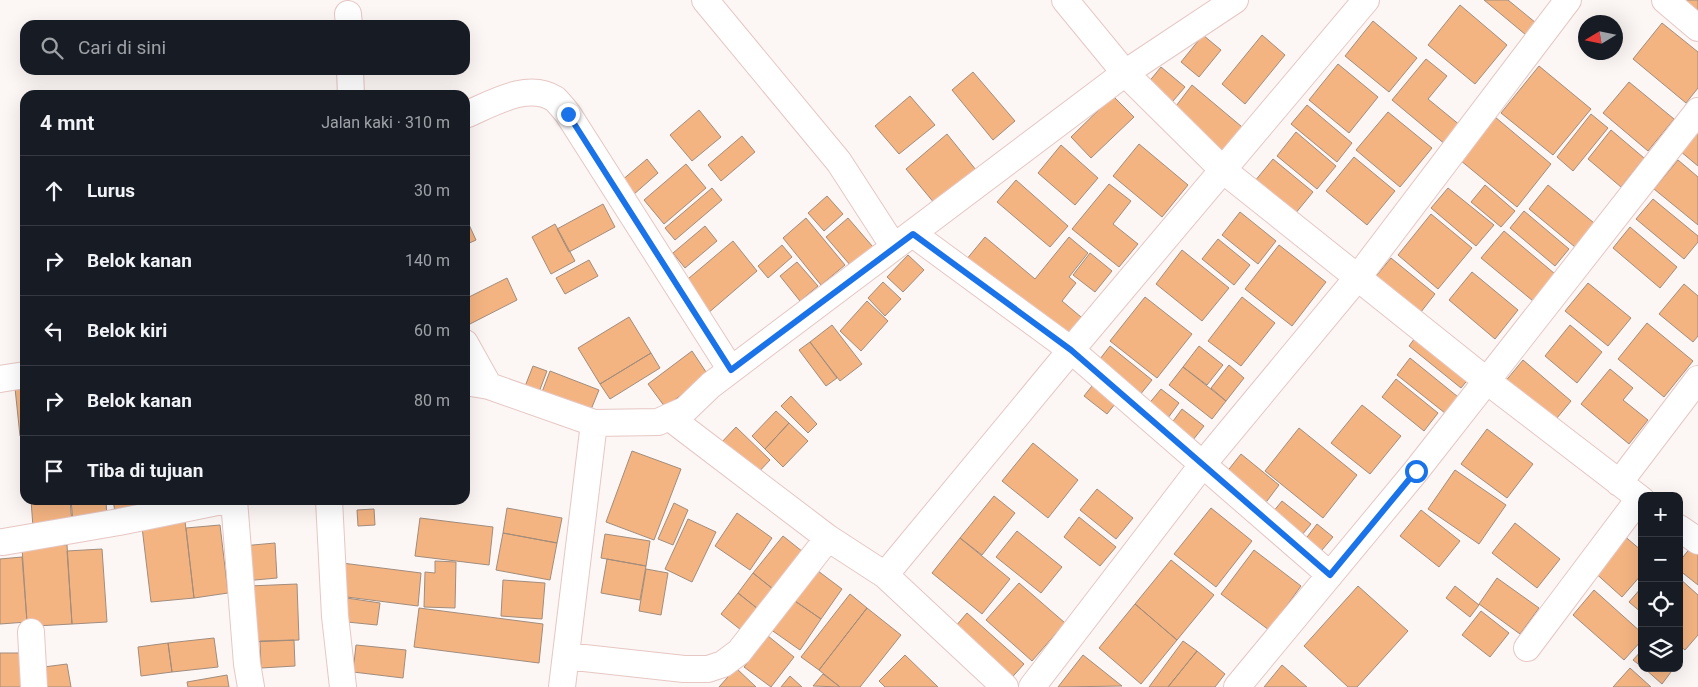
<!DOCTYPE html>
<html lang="id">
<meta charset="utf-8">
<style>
body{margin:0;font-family:Roboto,sans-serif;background:#20242c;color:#f1f3f6}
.controls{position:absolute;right:15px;bottom:15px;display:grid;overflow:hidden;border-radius:10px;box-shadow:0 5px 20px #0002}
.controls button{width:45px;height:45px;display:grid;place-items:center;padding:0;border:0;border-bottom:1px solid #363941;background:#171b24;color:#f1f3f6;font:25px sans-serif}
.compass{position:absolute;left:1578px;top:15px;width:45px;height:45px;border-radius:50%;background:#171b24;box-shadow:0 5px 20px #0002;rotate:260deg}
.stop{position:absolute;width:15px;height:15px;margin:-11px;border:4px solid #1a73e8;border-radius:50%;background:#fff}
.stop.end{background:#1a73e8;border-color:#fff;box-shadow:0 1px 5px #0008}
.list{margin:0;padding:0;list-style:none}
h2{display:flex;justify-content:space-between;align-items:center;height:65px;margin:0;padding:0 20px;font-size:21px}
h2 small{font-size:16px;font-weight:400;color:#9ea1a6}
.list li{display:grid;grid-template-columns:32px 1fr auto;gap:15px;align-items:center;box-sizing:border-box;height:70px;padding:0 20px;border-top:1px solid #363941}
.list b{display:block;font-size:19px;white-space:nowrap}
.list em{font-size:16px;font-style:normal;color:#9ea1a6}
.icon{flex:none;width:28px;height:28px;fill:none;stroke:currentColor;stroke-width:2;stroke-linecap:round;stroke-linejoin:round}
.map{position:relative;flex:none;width:1698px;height:687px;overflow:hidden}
.search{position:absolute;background:#171b24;box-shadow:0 5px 20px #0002;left:20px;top:20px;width:450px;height:55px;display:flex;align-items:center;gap:12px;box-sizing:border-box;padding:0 18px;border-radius:15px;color:#9ea1a6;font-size:19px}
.panel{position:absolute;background:#171b24;box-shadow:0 5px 20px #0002;left:20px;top:90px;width:450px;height:415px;border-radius:15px}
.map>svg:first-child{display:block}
.building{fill:#f4b482;stroke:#a28c7b}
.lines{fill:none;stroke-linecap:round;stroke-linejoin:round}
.street-casing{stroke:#e6c7c3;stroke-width:28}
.street{stroke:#fff;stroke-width:26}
.route{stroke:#1a73e8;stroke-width:6}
</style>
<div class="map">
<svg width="1698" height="687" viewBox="0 0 1698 687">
<rect width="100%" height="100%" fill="#fcf6f5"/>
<!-- building -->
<path class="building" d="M1484 0H1508L1536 23 1526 35Z
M1679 0H1698V14Z
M1460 5 1507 45 1475 84 1428 45Z
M1373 21 1417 58 1389 92 1345 56Z
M1662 23 1698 52V88L1686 103 1633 59Z
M1203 35 1221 50 1199 77 1181 62Z
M1262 35 1285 55 1245 104 1222 84Z
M1426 59 1447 76 1428 99 1461 126 1446 145 1392 100Z
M1338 64 1378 97 1349 133 1309 100Z
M1539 66 1591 109 1553 155 1501 113Z
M1161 67 1185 87 1167 108 1143 89Z
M973 72 1015 121 993 140 952 90Z
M1629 82 1674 119 1648 151 1603 113Z
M1192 85 1248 132 1229 157 1173 110Z
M910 96 935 125 899 154 875 126Z
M1113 96 1134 117 1091 158 1071 137Z
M1307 105 1352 143 1337 162 1291 124Z
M699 110 721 137 692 161 670 135Z
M1388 112 1432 148 1400 187 1356 150Z
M1591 114 1608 128 1573 171 1557 157Z
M1495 117 1551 164 1517 207 1460 160Z
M1698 129V166L1680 151Z
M1611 130 1644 158 1621 187 1588 159Z
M1296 132 1336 166 1317 189 1277 156Z
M947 134 976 170 935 204 906 169Z
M742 136 755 152 721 181 708 165Z
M1139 144 1188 185 1162 217 1113 176Z
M1061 145 1098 178 1075 205 1038 173Z
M1354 157 1395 191 1367 225 1326 191Z
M647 159 658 173 633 195 621 181Z
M1273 159 1313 192 1290 220 1250 187Z
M1678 160 1698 177V225L1654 189Z
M686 164 706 188 664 224 644 200Z
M1016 180 1068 226 1050 247 997 202Z
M1109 184 1131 201 1113 224 1138 244 1119 267 1072 229Z
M1485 185 1515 211 1501 227 1471 202Z
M1548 185 1594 223 1575 247 1529 209Z
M712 188 722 200 675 240 665 228Z
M1448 188 1494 225 1476 246 1431 208Z
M827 196 843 214 824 231 808 213Z
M1653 199 1698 236V242L1684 259 1636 219Z
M603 204 615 227 569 252 557 229Z
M1524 211 1569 249 1555 266 1510 228Z
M1240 212 1276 241 1258 264 1222 235Z
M1431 214 1472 248 1438 289 1398 255Z
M465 216 476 240 465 245Z
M806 218 845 265 821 285 783 238Z
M848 218 873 247 851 266 826 237Z
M555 224 575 261 551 274 532 237Z
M705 226 717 241 685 268 673 253Z
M1630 227 1677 267 1660 288 1613 248Z
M1504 231 1555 274 1533 301 1481 258Z
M985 237 1035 279 1069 237 1088 253 1069 277 1076 283 1062 301 1081 317 1063 340 966 260Z
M1218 239 1250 265 1234 285 1202 259Z
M733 241 757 271 707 314 682 284Z
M782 245 792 257 768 278 758 266Z
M1279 245 1326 282 1292 326 1245 289Z
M1182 250 1229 288 1202 321 1156 284Z
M1090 253 1112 271 1095 292 1073 275Z
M908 255 924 270 903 292 887 277Z
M1391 258 1435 294 1417 317 1373 280Z
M589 260 598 276 565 294 556 278Z
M797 262 818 286 800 301 780 276Z
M1472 272 1518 310 1495 339 1449 300Z
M507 278 517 300 468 325 465 320V299Z
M883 282 901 299 885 316 868 298Z
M1588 283 1631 318 1608 346 1565 311Z
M1684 284 1698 296V336L1693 342 1659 314Z
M1145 297 1192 334 1157 378 1110 341Z
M1242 297 1275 323 1241 366 1208 341Z
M867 301 888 321 861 351 840 331Z
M629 317 651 353 600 384 578 348Z
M1647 323 1693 361 1664 397 1618 359Z
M832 325 862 364 840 381 810 342Z
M1570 325 1602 352 1577 383 1545 356Z
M1421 330 1474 372 1461 388 1409 346Z
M810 342 837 378 826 386 799 350Z
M1110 346 1152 380 1135 401 1093 368Z
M1199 346 1223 365 1207 385 1183 367Z
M692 351 708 375 665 407 648 384Z
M651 353 660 368 610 399 600 384Z
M1410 358 1463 401 1450 417 1397 375Z
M1523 360 1571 401 1552 424 1504 383Z
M1229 365 1244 378 1226 401 1211 388Z
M533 366 547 371 536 400 522 394Z
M1183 367 1226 401 1212 419 1169 385Z
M1610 369 1633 388 1623 400 1648 420 1629 444 1581 404Z
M550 371 599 390 590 412 542 392Z
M1396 379 1438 413 1424 431 1382 397Z
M1096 381 1119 399 1107 414 1084 396Z
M25 387V435L20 436 15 388Z
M1161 389 1179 403 1162 426 1143 411Z
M791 396 817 424 808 433 781 406Z
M1362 405 1401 436 1370 474 1331 443Z
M1182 409 1204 426 1189 445 1168 428Z
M776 411 789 423 765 449 752 436Z
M789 423 808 441 783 467 765 449Z
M736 427 770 460 754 477 720 444Z
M1299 428 1357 475 1323 518 1265 471Z
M1487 429 1533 464 1507 498 1461 464Z
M1033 443 1078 480 1048 518 1002 481Z
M632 451 681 469 654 540 606 522Z
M1241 454 1279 485 1261 509 1222 478Z
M1455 470 1506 505 1479 544 1428 509Z
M1097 489 1133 518 1116 539 1080 510Z
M994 496 1015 513 982 555 960 538Z
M31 500H70L72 523 33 527Z
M71 500H106L107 519 73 522Z
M113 500H148L149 509 115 512Z
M1282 501 1311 524 1297 541 1268 518Z
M674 503 688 510 673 545 658 539Z
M507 508 562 518 557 543 503 533Z
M1211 508 1252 541 1216 587 1174 554Z
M374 509 375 525 358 526 357 510Z
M1421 510 1460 541 1439 567 1400 536Z
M737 513 772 538 750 570 715 546Z
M1079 517 1116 547 1100 566 1064 537Z
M420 518 493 527 489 565 415 556Z
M688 519 716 532 692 582 665 569Z
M185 521 194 598 151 602 142 527Z
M1515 523 1560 559 1537 588 1492 553Z
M1317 524 1333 537 1316 557 1301 545Z
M220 525 228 593 194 598 186 528Z
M1017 531 1062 567 1041 593 996 557Z
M503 533 557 543 550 580 496 570Z
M605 534 650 541 646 566 601 558Z
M1622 534 1642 551V574L1622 597 1592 570Z
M783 536 808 556 778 593 753 573Z
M960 538 1010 579 982 614 932 573Z
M1695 542 1698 545V585L1679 570V562Z
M275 543 277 578 244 581 242 546Z
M67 545 72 624 36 626 27 622 22 548Z
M102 549 107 622 72 624 67 551Z
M1254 550 1301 586 1269 630 1221 594Z
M22 557 27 622 0 624V559Z
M607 559 646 566 640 600 601 593Z
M1171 560 1214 595 1177 640 1135 604Z
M435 561 456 562 455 608 424 607 425 572 435 573Z
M342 563 421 573 418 606 339 596Z
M814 568 842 589 821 619 792 599Z
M646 569 668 573 661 615 639 611Z
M753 573 778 593 763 613 738 593Z
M1497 578 1539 608 1520 634 1479 604Z
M1679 578 1698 595V635L1685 650 1679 645Z
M503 580 545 583 542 619 501 616Z
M1019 583 1065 623 1032 661 986 620Z
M297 584 299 640 251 642 249 586Z
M1358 586 1408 631 1357 687H1348L1304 646Z
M1455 586 1479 605 1470 617 1446 598Z
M1642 587V613L1629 602Z
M1594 590 1642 633V640L1624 660 1573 615Z
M738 593 763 613 746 634 721 614Z
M850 594 867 608 819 670 801 657Z
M340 597 380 603 377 625 337 621Z
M792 599 821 619 800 650 770 629Z
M1135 604 1177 640 1141 684 1099 648Z
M419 608 543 624 539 663 414 647Z
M867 608 901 635 860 687H840L819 670Z
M1481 611 1509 633 1490 657 1462 635Z
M967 613 1024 664 1006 684 949 634Z
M768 636 794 657 771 687 744 667Z
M214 638 218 667 172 672 168 643Z
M294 640 295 666 261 668 260 641Z
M1183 641 1197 651 1168 687H1149Z
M168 643 172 672 141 676 138 647Z
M356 645 406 650 403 678 353 672Z
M1642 650V667L1633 660Z
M1197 651 1225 674 1215 687H1168Z
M0 653H24V687H0Z
M905 655 938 687H885L879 681Z
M1083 655 1122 686 1058 687Z
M67 664 71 687H39L36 668Z
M1282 665 1307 687H1264Z
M736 668 756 687H719Z
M1630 668 1651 687H1613Z
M1644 668H1674L1662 684Z
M823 674 840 687 813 686Z
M227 675 229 687H188L187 682Z
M790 676 802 687H781Z"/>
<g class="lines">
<!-- street casing -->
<g class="street-casing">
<path id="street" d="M705 0 839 162 894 247
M1065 0 1125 73 1223 170 1487 381 1642 500
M1665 0 1698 28
M348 14 349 25
M350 70 351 95
M465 115C490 105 527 81 555 99 559 103 564 109 568 114L731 370
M913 234 1071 350 1330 575
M465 343 489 386
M0 379 25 375
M465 382 489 386 594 423 658 422 685 410 711 385 1125 73 1235 0
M669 417 828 538 885 575 1005 687
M1619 483 1698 379
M234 500 247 664 251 687
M329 500 335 616 343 687
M1679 528 1698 541
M3 542 119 522 227 500
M885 575 1071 350 1366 0
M31 632 34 687
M1527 648 1639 499
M566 656 684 669H708L723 664 739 652 828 538
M562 687 594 423
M1032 687 1203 464 1358 277 1568 0
M1237 687 1416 471 1698 111"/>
</g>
<!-- street -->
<use href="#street" class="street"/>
</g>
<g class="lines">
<!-- route -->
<path class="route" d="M568 114 731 370 913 234 1071 350 1330 575 1416 471"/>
</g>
</svg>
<div class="controls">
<button>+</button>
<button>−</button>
<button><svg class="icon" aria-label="locate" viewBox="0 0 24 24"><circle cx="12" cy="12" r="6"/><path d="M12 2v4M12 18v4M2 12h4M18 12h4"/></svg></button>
<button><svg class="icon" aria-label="layers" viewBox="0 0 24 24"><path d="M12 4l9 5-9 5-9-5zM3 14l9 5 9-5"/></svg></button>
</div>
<svg class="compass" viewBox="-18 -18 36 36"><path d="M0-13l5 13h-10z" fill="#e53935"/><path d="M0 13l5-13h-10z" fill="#9ea1a6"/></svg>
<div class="stop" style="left:1416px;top:471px"></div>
<div class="stop end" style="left:568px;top:114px"></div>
<div class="search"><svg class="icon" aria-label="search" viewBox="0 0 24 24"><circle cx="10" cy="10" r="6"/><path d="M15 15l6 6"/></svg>Cari di sini</div>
<section class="panel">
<h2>4 mnt<small>Jalan kaki · 310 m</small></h2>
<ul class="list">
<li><svg class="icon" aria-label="ahead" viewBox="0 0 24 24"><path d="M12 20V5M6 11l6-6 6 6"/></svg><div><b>Lurus</b></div><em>30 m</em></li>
<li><svg class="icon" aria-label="right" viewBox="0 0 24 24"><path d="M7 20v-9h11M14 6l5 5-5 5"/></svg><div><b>Belok kanan</b></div><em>140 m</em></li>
<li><svg class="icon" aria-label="left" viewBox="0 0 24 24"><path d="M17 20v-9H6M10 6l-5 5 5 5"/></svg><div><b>Belok kiri</b></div><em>60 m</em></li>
<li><svg class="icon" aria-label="right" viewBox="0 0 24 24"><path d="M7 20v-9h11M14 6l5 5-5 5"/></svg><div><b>Belok kanan</b></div><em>80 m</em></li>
<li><svg class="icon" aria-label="arrive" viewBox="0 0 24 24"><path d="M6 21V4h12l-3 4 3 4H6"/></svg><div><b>Tiba di tujuan</b></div></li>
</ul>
</section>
</div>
